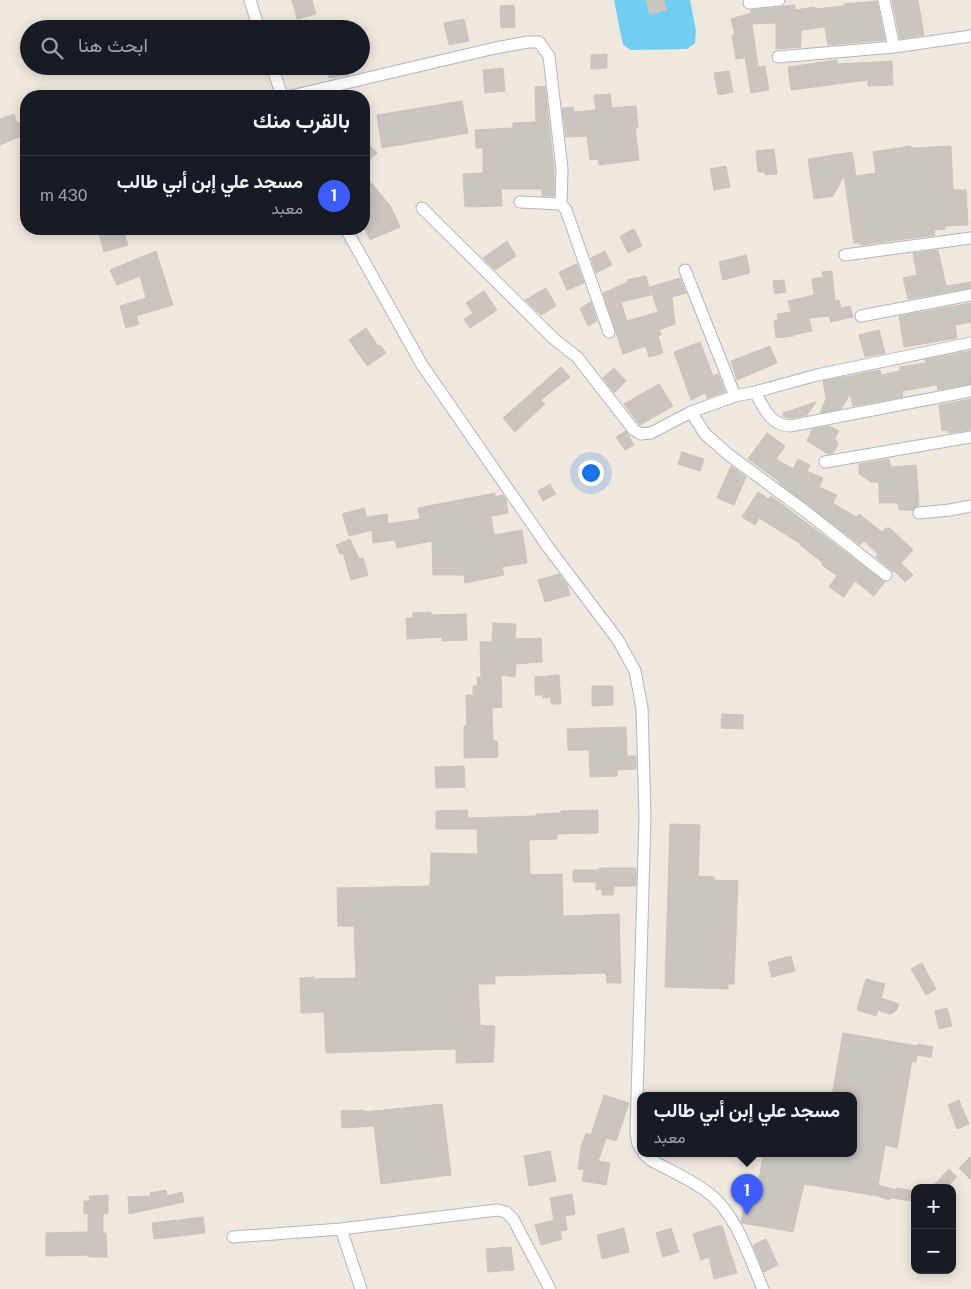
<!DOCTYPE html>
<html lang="ar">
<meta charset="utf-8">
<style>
body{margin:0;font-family:"Public Sans",Vazirmatn,sans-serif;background:#242831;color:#f1f3f6;direction:rtl}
.controls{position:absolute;right:15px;bottom:15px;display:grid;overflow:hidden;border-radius:10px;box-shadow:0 2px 12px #0003}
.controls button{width:45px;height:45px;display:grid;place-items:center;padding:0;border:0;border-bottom:1px solid #363941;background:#171b24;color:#f1f3f6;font:25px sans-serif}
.you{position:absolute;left:590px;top:472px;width:18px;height:18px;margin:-12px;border:4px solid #fff;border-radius:50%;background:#1a73e8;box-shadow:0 0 0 8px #1a73e833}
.badge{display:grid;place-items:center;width:32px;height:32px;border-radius:50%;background:#3c5cff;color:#fff;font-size:16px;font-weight:700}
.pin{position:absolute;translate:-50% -41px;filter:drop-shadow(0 1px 2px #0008)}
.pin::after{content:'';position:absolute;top:26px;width:18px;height:15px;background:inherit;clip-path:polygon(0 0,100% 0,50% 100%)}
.popup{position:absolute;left:637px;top:1092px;width:220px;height:65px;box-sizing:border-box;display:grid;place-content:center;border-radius:10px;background:#171b24;filter:drop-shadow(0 1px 4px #0005);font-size:16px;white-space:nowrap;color:#9ea1a6}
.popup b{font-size:19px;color:#f1f3f6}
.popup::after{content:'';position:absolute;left:50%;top:100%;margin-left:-10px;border:10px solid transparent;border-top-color:#171b24}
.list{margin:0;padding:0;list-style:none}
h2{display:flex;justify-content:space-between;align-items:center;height:65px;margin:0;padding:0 20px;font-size:21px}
h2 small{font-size:16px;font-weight:400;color:#9ea1a6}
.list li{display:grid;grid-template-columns:32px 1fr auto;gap:15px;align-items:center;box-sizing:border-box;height:80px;padding:0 20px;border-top:1px solid #363941}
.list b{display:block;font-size:19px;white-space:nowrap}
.list p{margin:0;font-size:16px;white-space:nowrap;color:#9ea1a6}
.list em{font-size:16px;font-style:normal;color:#9ea1a6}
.icon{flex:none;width:28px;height:28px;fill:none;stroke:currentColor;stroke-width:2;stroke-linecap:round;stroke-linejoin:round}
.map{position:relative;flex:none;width:971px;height:1289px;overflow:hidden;direction:ltr}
.search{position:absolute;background:#171b24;box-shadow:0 2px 12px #0003;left:20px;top:20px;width:350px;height:55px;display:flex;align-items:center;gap:12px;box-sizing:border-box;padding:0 18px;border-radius:28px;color:#9ea1a6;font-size:19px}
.panel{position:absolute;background:#171b24;box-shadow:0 2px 12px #0003;left:20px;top:90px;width:350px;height:145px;border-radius:20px;direction:rtl}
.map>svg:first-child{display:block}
.water{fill:#70cef3}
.building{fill:#cac5be;stroke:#cbc4b8}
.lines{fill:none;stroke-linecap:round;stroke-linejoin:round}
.minor-casing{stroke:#b3b5c1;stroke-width:13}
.minor{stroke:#fff;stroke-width:11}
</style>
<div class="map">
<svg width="971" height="1289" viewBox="0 0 971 1289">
<rect width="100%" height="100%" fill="#efe8df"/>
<!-- water -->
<path class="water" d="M614 0H690L696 31 695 43 687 49 631 50 623 45Z"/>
<!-- building -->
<path class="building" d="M292 0H312L316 14 297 19Z
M646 0H664L667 10 650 14Z
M892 0H918L924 35 900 39Z
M877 1 885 40 828 45 825 27 801 30V47L776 49V23L752 24 758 67 765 66 769 90 751 93 745 58 736 59 732 35H735L731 19 751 13V10L780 7 784 6 795 5V10L815 7V9L844 6V4Z
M514 5 515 27 501 28 500 6Z
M464 19 469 41 449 45 444 23Z
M607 54V68L591 69V55Z
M837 60V64L892 61 893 85 868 86V80L791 90 788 67Z
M328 66H347L348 75 329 78Z
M503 68 505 91 485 93 483 70Z
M729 71 733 92 718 95 714 73Z
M545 86 554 169V196H542V189H501L502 206 465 207 463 174 483 173V148H476L475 130 513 128V123L536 122 535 87Z
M610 94 612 108 636 106 638 128H635L639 160 599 165 598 159 590 160 587 136 566 137 562 108 573 107 574 112 596 110 594 95Z
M462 101 468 133 382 148 377 115Z
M14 114 17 123 26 121V134L0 145V119Z
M364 140 377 153 364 165Z
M911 146V148L951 146 953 190H966L968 225 945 226V229L934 230 935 235 861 245 860 243H854L844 176 833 196 814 199 808 159 852 152 856 176 876 173 873 152Z
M774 149 777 174 765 175V172H758L756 151Z
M726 166 730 187 714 190 710 169Z
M364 174 391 207 400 227 370 240 364 226Z
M98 229H123L128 245 104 252Z
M634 229 642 246 628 253 620 236Z
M507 241 516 256 495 270 483 258Z
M938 250 946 286 971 282V288L908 299 903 278 917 275 913 253Z
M156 251 173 305 136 316 139 324 126 328 120 306 146 298 140 276 117 285 110 270Z
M605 251 612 265 596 273 591 258Z
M746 255 750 273 723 280 719 262Z
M577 264 584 283 567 290 559 272Z
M832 271 835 301 839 300 841 308 850 306 853 317 831 322 829 316 809 318 812 331 793 335 794 336 776 338 774 321 778 320 777 314 791 312 788 301 814 295 812 279 823 277 822 272Z
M646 276 651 295 621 302 627 321 658 312 650 287 680 278 686 293 672 297 675 324 659 330 661 335 658 336 663 353 649 357 646 346 623 354 603 293 628 282 627 280Z
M784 280 786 292 775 294 773 281Z
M546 288 556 306 541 315 525 300Z
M484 291 497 310 470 328 464 319 473 313 466 303Z
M591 302 597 321 588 326 580 308Z
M971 303V322L955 325 957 338 904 347 899 316Z
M366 328 378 346 380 345 386 353 367 366 349 340Z
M879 330 885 353 865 357 859 335Z
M700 342 713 376 718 374 725 392 707 398 705 393 691 400 674 352Z
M770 346 777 363 737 380 731 361Z
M971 351V384L938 390 937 385 902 391 903 397 853 406 850 394 841 409 820 413 826 399 823 381 880 370 881 375 900 371V367L926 363 925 360Z
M561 367 570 377 541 400 545 404 515 432 503 418Z
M614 368 626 381 614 393 603 378Z
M659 384 673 406 640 425 624 404Z
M971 399V430L948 433V430L942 431 939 405Z
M816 402 807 415 790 418 784 417 783 413Z
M830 426 839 431 835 437 838 445 833 453 828 454 807 441 812 429Z
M626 431 634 445 625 450 616 437Z
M767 433 785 446 776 459 793 469 798 459 810 465 807 471 823 478 819 487 837 495 833 503 856 517 859 514 882 532 886 528H890L913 550 901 563 913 575 905 582 894 571 893 572 876 557 878 554 864 541 860 545 779 483 780 482 748 459Z
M682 452 704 459 700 471 678 464Z
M889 459 891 467 916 465 919 505 912 510H899L898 503H879V482H871L859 474V464Z
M731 466 746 477 734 505 717 498Z
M550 484 556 494 543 501 538 491Z
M758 492 769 499 771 496 885 582 874 596 855 581 844 597 829 587 837 576 822 565 823 563 800 545 801 544 759 518 755 525 742 517Z
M495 493V497L503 495 506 499 508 513 491 516 494 535 522 530 527 563 502 567 504 575 465 583 464 575H433L432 541 397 548 395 540 373 543 372 530 349 536 342 514 364 508 367 517 387 514 388 524 420 519 418 508Z
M350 539 359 559 363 558 368 575 351 580 343 553 340 554 336 545Z
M559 574 567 585 570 595 545 602 538 580Z
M431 612V615L466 614 467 640 442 641V637L407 639 406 618H413V613Z
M493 623 516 624 515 639 541 638 542 662 516 664 515 677 501 675 502 707 492 708 493 741H497L498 757 464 758V726H467L466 695H473V686H478L477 677H481L480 642H492Z
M559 675 561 704H551V697L543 698V695H535V677Z
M592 686H613V705L592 706Z
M722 714 743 715V729L721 728Z
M626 727 627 756H636V769L617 770V776L590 777 589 750H568L567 729Z
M464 766 465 787 436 788 435 767Z
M467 810 468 818 536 816V814L561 813V811L598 810V833L557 834V839L529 840 530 875 562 874 563 916 619 914 621 983H607L606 973 495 976V984H478L480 1025 495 1026 493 1062 456 1063V1049L326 1053 324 1012 301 1013 300 978 314 977V979L356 978 354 926H338L337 888 430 886 431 853 478 854 477 829H436V811Z
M670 824 700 825 698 876 714 877V880L738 881 734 984H728V989L665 987Z
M602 868H636V886H614L613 895H602V889L596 890V882H573V870H596Z
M791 956 795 971 772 977 768 962Z
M922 963 936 989 926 995 911 969Z
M866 979 885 984 881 998 899 1004 896 1011 890 1014 878 1010 876 1016 857 1010Z
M947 1008 952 1026 939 1029 935 1011Z
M843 1033 918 1046V1044L933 1047 931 1057 917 1055 916 1062 912 1061 897 1148 885 1145 878 1185 896 1190V1188L915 1191V1201L890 1198 889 1200 878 1196 804 1184 793 1232 742 1223 741 1221 749 1185 758 1187 763 1154H853V1096H832Z
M604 1095 629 1103 616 1141 606 1138 598 1161 610 1163 606 1185 582 1181 584 1170 578 1169 581 1147 586 1133 591 1135Z
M959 1100 969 1124 957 1129 948 1105Z
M442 1104 451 1175 381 1184 374 1126 342 1128 341 1111 364 1110V1112Z
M550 1151 556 1181 529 1186 524 1156Z
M971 1156V1180L959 1168Z
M949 1169 957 1177 946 1188H931Z
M166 1190 167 1196 182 1192 184 1202 129 1214 128 1197 151 1196 150 1193Z
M572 1194 575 1214 565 1216 567 1230 560 1231 562 1239 541 1245 535 1225 554 1220 550 1198Z
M108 1195V1213L103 1214V1233H106L107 1257H89V1255L46 1256V1233L88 1232V1214H84V1201H90L89 1196Z
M203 1217 205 1233 154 1239 152 1223Z
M718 1226H722L737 1273 714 1279 709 1257 701 1260 693 1234Z
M624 1228 629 1252 602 1259 597 1235Z
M671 1228 679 1252 663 1257 656 1233Z
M766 1239 778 1265 764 1272 753 1245Z
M511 1247 514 1270 488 1272 486 1249Z"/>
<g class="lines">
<!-- minor casing -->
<g class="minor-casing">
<path id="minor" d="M250 0 259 29
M884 0 894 47
M749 3 779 0
M778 57 894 47 971 36
M272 66 282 96
M291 96 495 48 528 42H539L549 56 562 169 561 204
M520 202 561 204 566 210 609 332
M422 208 554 339 577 357 634 430 641 434 651 433 691 412 735 396 755 392 817 375 971 343
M346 229 422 365 548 547 618 640 635 671 642 708 645 817 636 1133 638 1144 641 1149
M845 255 971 238
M685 270 735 396
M861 316 971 295
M755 392C764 408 770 425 790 426L971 391
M691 412 705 434 729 455 805 511 886 575
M825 462 971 437
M919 513 950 510 971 506
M644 1154 651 1160C670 1171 695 1181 711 1195 737 1216 750 1259 763 1289
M341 1229 497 1210 506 1212 513 1219 550 1289
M233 1237 341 1229 361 1289"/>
</g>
<!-- minor -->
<use href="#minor" class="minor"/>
</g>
</svg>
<div class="controls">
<button>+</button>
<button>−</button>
</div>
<div class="you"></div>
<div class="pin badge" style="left:747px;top:1215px">1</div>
<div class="popup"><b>مسجد علي إبن أبي طالب</b>معبد</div>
<div class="search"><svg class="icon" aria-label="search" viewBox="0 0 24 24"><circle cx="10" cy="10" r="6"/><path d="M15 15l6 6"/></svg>ابحث هنا</div>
<section class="panel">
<h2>بالقرب منك<small></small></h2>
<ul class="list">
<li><span class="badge">1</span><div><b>مسجد علي إبن أبي طالب</b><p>معبد</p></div><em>430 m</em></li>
</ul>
</section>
</div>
